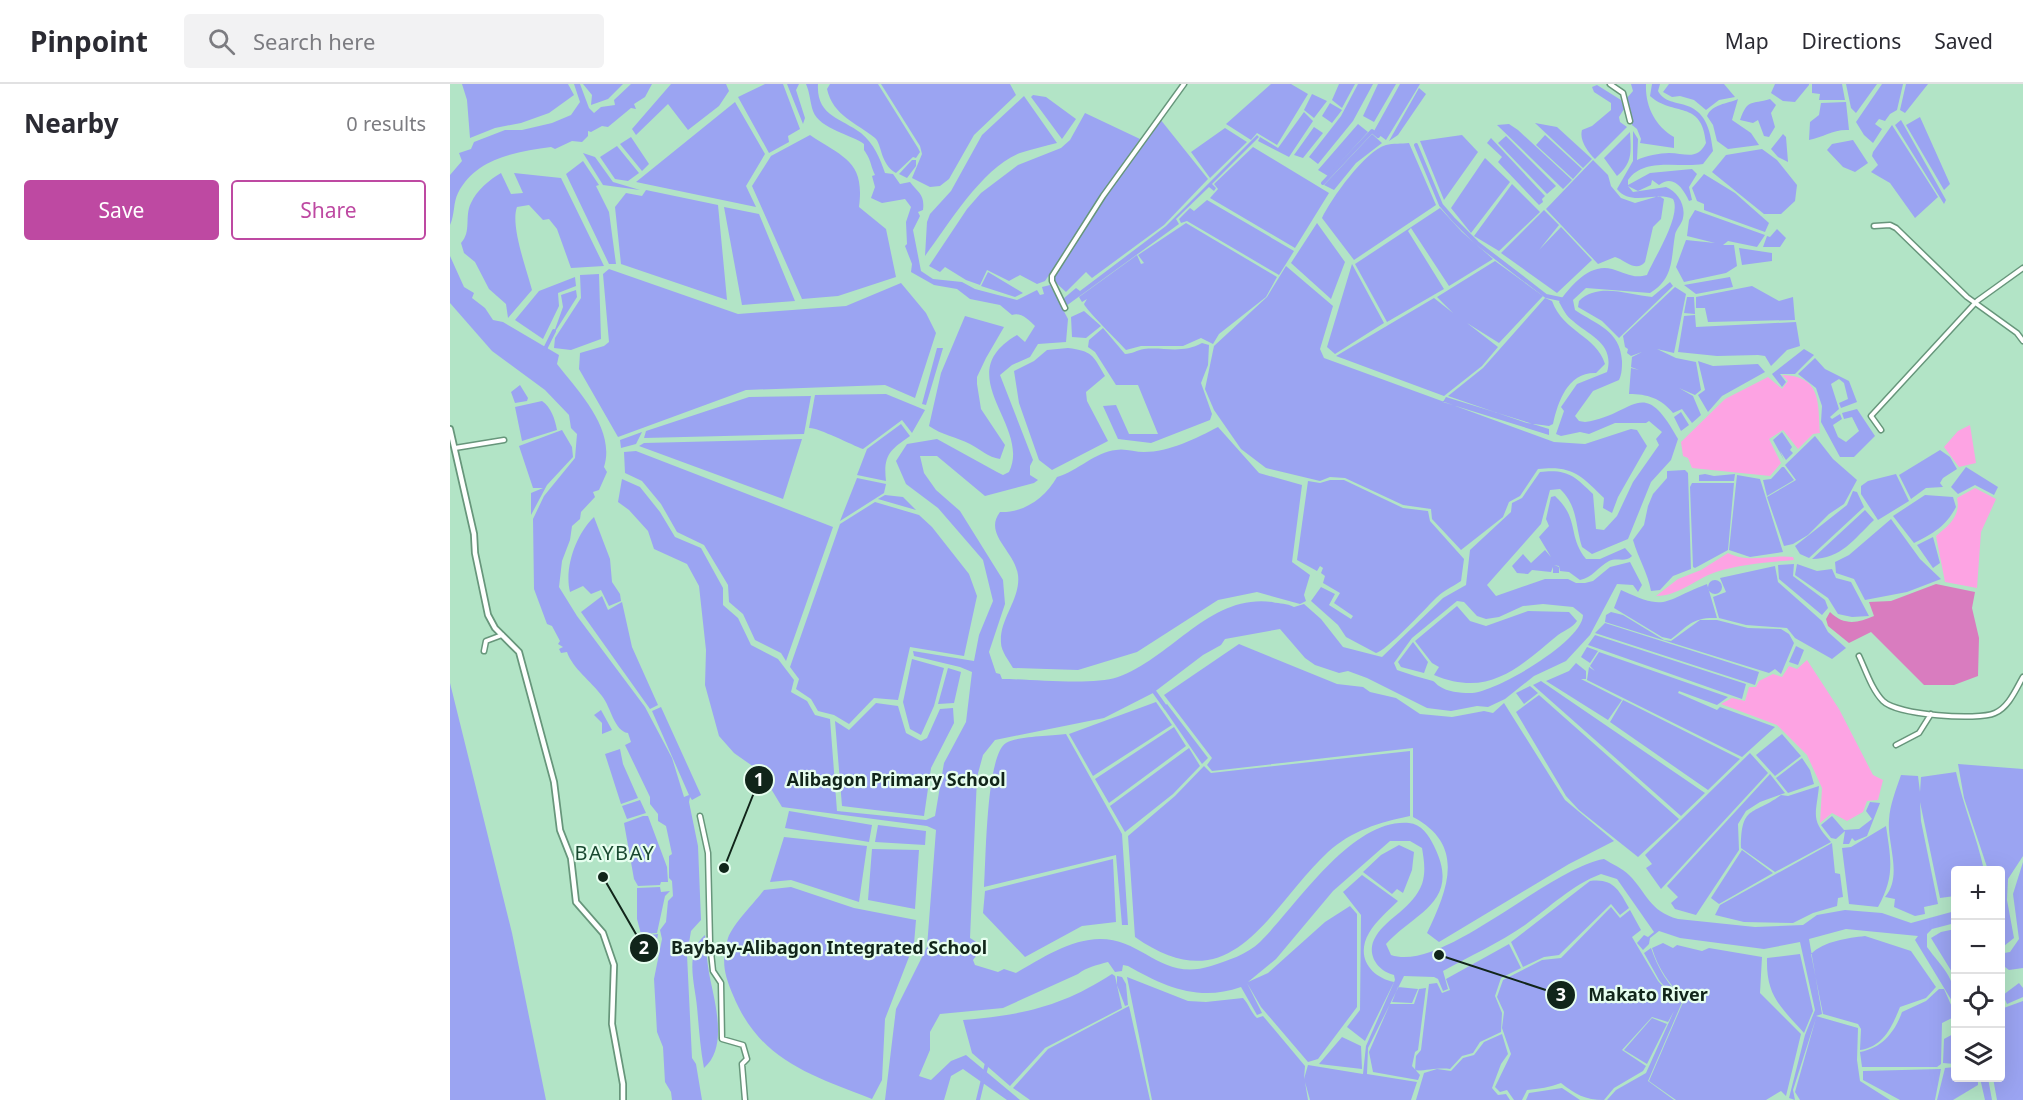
<!DOCTYPE html>
<meta charset="utf-8">
<style>
body{margin:0;font-family:"Noto Sans",sans-serif;background:#f2f2f3;color:#2b2b33}
.controls{position:absolute;right:18px;bottom:18px;display:grid;overflow:hidden;border-radius:6px;box-shadow:0 6px 24px #0002}
.controls button{width:54px;height:54px;display:grid;place-items:center;padding:0;border:0;border-bottom:2px solid #e1e1e2;background:#fff;color:#2b2b33;font:30px sans-serif}
.list{margin:0;padding:0;list-style:none}
h2{display:flex;justify-content:space-between;align-items:center;height:78px;margin:0;padding:0 24px;font-size:26px}
h2 small{font-size:20px;font-weight:400;color:#7c7c81}
.actions{display:flex;gap:12px;padding:18px 24px}
.actions a{flex:1;padding:14px 0;border:2px solid #be49a2;border-radius:6px;text-align:center;font-size:21px;color:#be49a2}
.actions .main{background:#be49a2;color:#fff}
.icon{flex:none;width:33px;height:33px;fill:none;stroke:currentColor;stroke-width:2;stroke-linecap:round;stroke-linejoin:round}
.map{position:relative;flex:none;width:1573px;height:1016px;overflow:hidden}
header{display:flex;align-items:center;gap:36px;box-sizing:border-box;height:84px;padding:0 30px;background:#fff;border-bottom:2px solid #e1e1e2}
header strong{font-size:28px}
nav{display:flex;gap:33px;margin-inline-start:auto;font-size:21px}
.search{width:420px;height:54px;background:#f2f2f3;display:flex;align-items:center;gap:15px;box-sizing:border-box;padding:0 21px;border-radius:6px;color:#7c7c81;font-size:22px}
main{display:flex}
aside{flex:1;background:#fff}
.map>svg:first-child{display:block}
.green{fill:#fda3e3}
.forest{fill:#d97cbf}
.water{fill:#9ba4f2;fill-rule:evenodd}
.lines{fill:none;stroke-linecap:round;stroke-linejoin:round}
.canal{stroke:#9ba4f2;stroke-width:4}
.minor-casing{stroke:#67967b;stroke-width:7}
.tertiary-casing{stroke:#67967b;stroke-width:8}
.minor{stroke:#fff;stroke-width:4}
.tertiary{stroke:#fff;stroke-width:4.5}
.labels{text-anchor:middle;dominant-baseline:central;stroke-width:4.5;stroke-linejoin:round;paint-order:stroke}
.quarter-label{font-size:20px;letter-spacing:1.5px;fill:#194830;stroke:#e6feef}
.leader{fill:none;stroke:#11251a;stroke-width:2}
.callout-dot{fill:#11251a;stroke:#e6feef;stroke-width:2}
.mark-label{font-size:18px;text-anchor:middle;font-weight:bold;fill:#fff}
.callout-label{font-size:18px;text-anchor:middle;font-weight:bold;fill:#11251a;stroke:#e6feef;stroke-width:4.5;stroke-linejoin:round;paint-order:stroke}
</style>
<header>
<strong>Pinpoint</strong>
<div class="search"><svg class="icon" aria-label="search" viewBox="0 0 24 24"><circle cx="10" cy="10" r="6"/><path d="M15 15l6 6"/></svg>Search here</div>
<nav><a>Map</a><a>Directions</a><a>Saved</a></nav>
</header>
<main>
<aside>
<h2>Nearby<small>0 results</small></h2>
<ul class="list">
</ul>
<div class="actions"><a class="main">Save</a><a>Share</a></div>
</aside>
<div class="map">
<svg width="1573" height="1016" viewBox="0 0 1573 1016">
<rect width="100%" height="100%" fill="#b2e4c6"/>
<!-- green -->
<path class="green" d="M1332 291C1372 292 1368 319 1370 349L1363 350 1348 365 1333 346 1319 355 1331 379 1320 392 1242 384 1238 374 1233 372 1231 358 1275 315 1318 293 1332 305 1338 297Z
M1520 341 1526 379 1509 383 1494 363 1508 347Z
M1525 404 1546 415 1531 448 1527 504 1495 498 1486 452C1499 441 1511 432 1507 414Z
M1278 469C1300 480 1320 470 1343 473L1344 476C1319 478 1290 480 1266 488 1245 495 1229 512 1206 512L1228 495 1251 486Z
M1357 576 1389 625 1423 691 1433 696 1428 716 1417 717 1413 728 1397 737 1382 729 1370 739 1372 704 1357 671 1327 641 1271 620 1282 614 1295 617 1299 603H1306L1309 597 1323 590 1332 593 1339 582 1347 585Z"/>
<!-- forest -->
<path class="forest" d="M1486 500 1525 508 1522 524 1529 554 1528 592 1504 601H1474L1421 548 1399 559 1378 542 1376 535 1380 528C1394 542 1408 539 1424 532L1419 518 1441 517Z"/>
<!-- water -->
<path class="water" d="M12 0H118L124 11 99 29 71 39 45 44 20 54 17 16Z
M124 0H130L139 24 144 29 151 23 165 21 164 16 181 0H202L195 13 184 20 186 25 181 24 158 43 152 42 141 48 138 47V52L132 58 122 57 105 65 101 63C66 68 26 74 8 109 3 119 5 130 0 141V91L12 77 9 69 21 65 24 58 55 46H72L102 39 121 31 130 18Z
M133 0H173L158 15 141 21 142 11Z
M221 0H276L279 7 269 22 238 46 218 20 186 51 182 45Z
M315 0H333L350 45 338 52 339 58 319 69 288 13Z
M337 0H349L346 6 355 34 353 40Z
M356 0H368C366 32 391 34 411 49 424 60 430 74 435 89L443 90 450 100 460 98C468 109 475 110 473 126L468 128 470 132 463 146 471 187 483 195 512 198 525 205 567 216 587 206 590 211 594 210 592 203 600 201 618 235 616 258 588 260 580 273 562 281 550 291 583 376 580 382V391L588 396 584 399 535 412 487 372H470L474 389 486 406 510 427 553 496 555 520 539 568 546 589 550 590 552 595C582 595 642 602 668 593 722 574 759 510 822 518 831 520 836 519 844 523L854 520 871 535 893 563 932 573 993 514 1016 501 1020 466 1061 428 1062 419 1072 414 1090 388C1118 385 1124 392 1143 410L1146 445 1154 446 1167 432 1183 398 1209 361 1206 355 1212 348 1199 337 1196 339H1165L1139 350 1130 348 1111 352 1106 350 1114 327 1111 323 1127 300 1157 288C1165 260 1140 252 1123 237 1116 232 1113 225 1109 218 1121 202 1139 179 1162 185 1176 189 1183 195 1197 191 1204 174 1232 131 1223 115 1205 107 1181 123 1167 105L1183 77V47L1188 55 1187 76C1195 72 1210 69 1219 69 1235 69 1247 77 1256 59 1252 15 1223 33 1200 12L1202 0H1210L1208 7C1220 30 1257 4 1263 67L1253 80C1229 84 1194 73 1178 96V101L1200 89 1242 85 1247 90 1239 103 1242 116 1239 117C1233 104 1223 90 1209 101L1202 96 1201 101 1188 107 1178 102 1183 108 1216 103C1227 107 1236 121 1233 134 1232 140 1226 145 1225 151 1221 174 1224 195 1200 209L1136 204 1123 216 1125 226C1147 241 1170 246 1172 277 1172 283 1172 290 1169 296L1143 307 1125 332 1129 337 1135 338C1185 331 1192 289 1228 355L1221 376 1201 398 1178 455 1142 470 1132 463C1125 441 1128 422 1110 405L1100 406 1091 440 1037 501 1046 512 1095 495H1118L1126 499H1135L1143 497 1160 483 1180 478 1192 501 1188 508 1183 501 1167 500 1140 551 1116 577 1084 592 1055 615 1038 623 1027 622 1001 627 977 624 917 594 898 587 889 589 865 581 855 574 830 545 775 555 771 561 753 571 703 609 654 634 545 656 533 671 527 693 520 854 528 859 530 867 523 876 525 881 548 888 554 885 566 889C590 875 621 855 650 855 694 855 712 898 761 882 777 877 798 870 810 858 846 823 901 734 959 739 971 740 979 751 984 762 1012 818 965 828 936 860L941 871C993 889 1097 785 1154 775 1162 780 1172 784 1179 791 1197 809 1199 827 1228 835L1305 843 1353 841 1367 831 1395 826 1432 829 1461 839 1505 827V839L1482 845 1477 850V863C1493 885 1506 893 1505 922L1465 856 1468 852 1396 845 1359 855 1372 930 1366 932 1408 944 1407 976 1410 997 1440 1016H1350L1345 1008 1366 934 1343 1006 1345 1016 1339 1014 1355 951 1365 926 1350 858 1314 865 1230 854 1209 847 1200 854 1199 860 1193 866 1187 859 1194 851 1198 853 1204 848 1167 795 1151 790C1122 801 1100 823 1075 841 1049 859 1020 872 993 887L998 905 993 907 988 895 984 893 954 892 918 964 917 990 967 998 961 1016H860L855 998 858 1016H702L677 893 738 917 756 918 793 914C799 920 801 929 807 934L813 932 855 982 854 995 858 981 913 990 916 962 945 896 944 891C927 887 915 869 926 852 938 833 963 824 972 800 976 788 974 776 972 764L960 757H940L883 807 826 875 798 898 818 889 875 838 900 822 907 830V923L868 975 858 978 811 923 797 899 812 929 807 931 791 903C749 918 715 903 678 882L673 881 672 887 665 888 658 878C647 881 637 883 628 890L553 924 490 930 480 948V966L469 992 481 996 501 977 516 971 570 1016H557L513 985 501 992 494 1016H435L446 925 477 863 486 746 477 742 332 723 311 688 284 669 269 652 255 601 256 566 249 502 237 480 204 465 198 447 179 426 168 418 172 395 190 403 210 428 225 453 251 464 273 504V521L288 534 301 561 328 575 344 596 341 608 357 617 365 631 380 635 387 727 476 736 485 732 494 679 516 638 522 588 510 583 464 572 463 567 524 577 529 551 543 517 533 476 488 424 456 400 446 377 457 360 487 355 547 388 553 391 559 388C582 341 498 291 567 251L575 258 585 242C579 236 571 228 562 231L550 221 520 215 507 205 484 201 461 188 462 180 455 162 457 160 456 138 461 123 455 115 432 119 421 114 425 103 422 92 425 91C419 77 422 78 414 66V60C405 52 369 45 363 27 360 18 360 9 356 0ZM1007 517 1014 518 1027 532 1036 535 1049 533 1073 522 1093 520 1123 523 1133 531C1133 557 1045 609 1020 609 1009 609 998 608 989 602 987 601 985 598 983 597 971 594 959 590 947 586L944 579 962 554Z
M380 0H428L468 64 470 68 466 74 463 73 446 89C430 80 432 60 425 54 407 39 383 32 377 5Z
M431 0H560L566 11 524 51 499 95 490 102 480 103 462 94 472 70 470 62Z
M821 0H841L858 10 827 61 807 49 801 56 776 40Z
M889 0H905L892 24 882 16Z
M908 0H923L903 37 868 80 859 73 891 32Z
M928 0H946L924 38 913 32Z
M950 0H970L936 56 924 47Z
M1181 0H1196C1195 22 1205 42 1224 53V64L1190 59 1191 55 1187 45 1182 41 1177 14 1183 7Z
M1219 0H1274L1285 13 1269 16 1256 26 1244 16 1230 12 1222 13 1213 8Z
M1325 0H1359V1L1345 18 1333 17 1321 9Z
M1362 0H1392L1395 16H1369L1370 10 1362 9Z
M1396 0H1427L1406 29 1401 24Z
M1432 0H1453L1447 26 1440 30 1435 37 1429 35 1425 40 1432 45 1423 59 1414 51 1406 38Z
M1456 0H1478L1455 29 1450 26Z
M1147 1 1171 16 1174 25 1169 33 1170 38 1177 43 1145 75C1138 68 1129 56 1132 46L1142 42 1161 26V19L1144 8 1142 3Z
M969 4 976 10 948 51 939 57Z
M862 10 877 17 864 34 854 26Z
M583 11 596 13 626 35 612 55 581 13Z
M574 12 607 59C595 62 582 65 570 69 532 84 499 140 475 172L477 138 480 130 501 107 532 51Z
M1288 15 1282 36 1301 49 1309 61 1278 65 1267 57 1263 41 1257 32C1262 20 1277 20 1288 15Z
M1320 15 1326 21 1321 29 1325 43 1319 53 1314 52 1308 36 1303 39 1290 36C1298 14 1301 21 1320 15Z
M285 18 315 70 296 102 306 123 186 98Z
M1396 18 1399 46C1383 45 1374 53 1359 56L1360 38 1369 31 1371 19Z
M880 19 892 26 882 39 872 32Z
M854 28 863 37 839 73 808 57 810 53 828 64Z
M635 29 690 55 595 197 587 200 570 191 559 197 537 186 530 201 516 196 495 183 490 188 479 182 517 125 531 109 568 81 611 64 620 56Z
M1470 33 1500 100 1494 106 1456 41Z
M710 35 758 95 714 141 642 194 636 188 616 208 604 197V193L655 113Z
M1451 36 1496 116 1494 120 1445 41Z
M1085 39 1107 43 1142 75 1133 84Z
M908 40 918 48 878 92 868 86Z
M1059 40 1068 46 1122 96 1113 105 1047 41Z
M1442 41 1488 113 1465 134 1440 99 1421 88 1428 81 1422 72 1423 68Z
M864 43 873 49 853 74 844 71Z
M775 44 797 58 760 94 741 68Z
M1180 48C1181 67 1183 79 1167 92L1154 74Z
M922 50 932 59 906 79 884 106 874 101Z
M1333 50 1336 53 1338 78 1328 73 1321 65Z
M360 51C394 74 415 77 409 123L436 145 446 193 388 212 352 215 302 102 321 72Z
M807 51 809 53 762 100 766 104 764 107 759 103 726 135 729 140 616 222 613 215 626 204 630 207 716 142Z
M1012 51 1028 68 994 116 970 57Z
M1095 51 1132 85 1123 95 1086 61Z
M1056 52 1106 102 1097 110 1048 59Z
M181 53 199 80 192 87 170 60Z
M1041 54 1095 112 1092 115 1093 118 1089 121 1048 78 1052 73 1037 59Z
M1403 56 1418 79 1405 88 1393 83 1377 66 1382 60Z
M959 59 986 121 904 176 872 134C881 115 915 67 936 61 943 59 952 60 959 59Z
M167 62 189 89 178 97 165 95 150 73Z
M803 63 879 109 845 164 760 114 768 105 764 100Z
M1312 65 1327 76 1347 101 1345 117 1331 130H1314L1262 88 1276 71Z
M133 69 145 73 163 98 190 106 153 101Z
M1035 74 1060 98 1021 149 1001 124Z
M462 76H466V82L457 94 449 90Z
M1143 76 1158 91 1161 102 1171 114 1185 119 1209 112 1214 115 1211 135 1203 143 1195 178C1186 189 1175 176 1165 173L1148 180 1096 125Z
M133 77 149 101 146 102 159 128 166 180H159L116 90Z
M51 89 61 110 73 109 64 89 111 94 154 182 121 184 107 145 99 135 93 136 79 121 67 123C60 142 77 186 82 206L58 234 56 220 39 205 25 178 14 169 11 159C22 147 14 133 21 119 27 106 39 96 51 89Z
M1254 90 1285 109 1319 139 1315 148 1254 126V120L1247 117 1242 104Z
M1062 100 1090 128 1049 167 1024 152Z
M196 106 268 121 277 216 171 180 165 123 176 109 192 112Z
M757 116 844 167 829 191 737 137 731 139 729 135 740 124 744 127Z
M274 123 309 130 345 217 292 221Z
M990 124 1012 148 1043 175 999 202 961 144 958 147 994 205 937 238 905 180Z
M1094 126 1109 141 1089 166 1111 143 1142 176 1107 209 1051 169Z
M1245 126 1315 151 1307 163 1278 157 1273 161H1284L1287 182 1276 189 1234 198 1226 183 1236 156 1265 159 1237 152 1239 136Z
M736 139 827 193 816 213 769 250 763 260 751 254 733 262H691L676 266C669 258 636 226 634 220L637 215 632 218 629 213 687 171 691 180 694 179 688 171Z
M867 139 895 178 881 215 841 179Z
M1327 145 1336 154 1330 163H1313L1317 152 1320 153Z
M1289 164 1322 169V177L1292 181Z
M0 172 14 203 24 209 22 214 35 224 43 236 53 238 109 271 107 280C128 307 166 345 154 383L157 388 149 406 143 408 145 413 131 428 130 435 122 442 120 456 112 477 109 503 127 532 195 623 222 674 234 713 239 711 202 627 211 623 251 711 242 716 240 713 239 718 248 762 251 836 241 847 237 871 242 974 246 980 252 1016H222L221 1008 215 998 213 963 207 948 206 930 204 895 212 855 210 846 216 838 218 817 223 812 222 797 219 794V772L222 770 216 742 208 737V730L200 720V713L175 661 181 658 178 649C164 647 161 623 152 612 141 597 123 585 117 568L111 569 109 565 113 563 108 560 110 557 102 542 97 540 84 505 83 435 94 412 125 374 127 350 121 344 119 331 95 306 42 267 0 219Z
M1045 177 1093 212 1049 259 1017 239 1048 263 1032 282 994 312 886 272 984 214 1003 229 987 213Z
M902 180 934 239 885 270 877 263Z
M836 182 883 222 870 265 874 274 1104 358 1135 360 1181 345 1187 346 1197 362 1168 413 1162 429 1153 424 1154 414C1131 391 1122 381 1088 385L1070 412 1059 418 1053 433 1011 466 982 435 981 425 953 421 895 394 880 393 870 397 816 384 791 365 764 326 755 305 764 262 817 213Z
M159 185 288 230 396 222 451 199 476 229 486 249 465 314 435 301 296 306 168 353 129 285 130 269 154 262 159 258 153 190Z
M538 188 573 209 565 213 531 202Z
M149 190 151 255 121 266 104 264 105 254 131 214 130 191Z
M125 193 126 202 108 209 109 222 93 255 65 236 89 207Z
M1280 193 1283 203 1246 210 1234 201Z
M1220 198 1223 202 1169 254 1152 237 1128 223 1129 217C1148 198 1179 211 1202 213Z
M1302 202 1329 217 1343 213 1345 236 1258 238 1255 224H1246V213Z
M1225 203 1236 210 1224 269 1207 265 1226 274 1246 278 1251 306 1245 311 1229 304 1243 312 1251 331 1242 339 1232 325 1223 329C1211 314 1197 310 1179 310L1181 284 1189 286 1181 283 1182 273 1192 268 1181 272 1177 269 1178 265 1175 263 1173 252Z
M126 206 127 213 103 251 113 223 111 211Z
M1237 213H1244L1245 230 1234 229Z
M1095 214 1102 217C1114 249 1146 251 1155 280L1146 289C1118 288 1108 317 1103 340L1099 342 1077 339 998 312 1033 284Z
M634 227 651 242 636 254 622 253 621 233Z
M1245 231 1246 243 1346 238 1350 262 1337 266 1321 282 1315 272 1308 271 1267 272 1228 268 1234 232Z
M515 232 554 243 536 274 527 293V300L531 325 555 361 550 375C538 373 531 366 520 360 506 353 492 351 479 342L491 289Z
M653 244 675 270C682 270 687 266 694 265 715 263 732 270 752 259L759 261 758 281 751 299 762 330 760 336 701 359 668 355 653 322 666 321 679 350H708L688 301H666L645 268 638 263 639 256Z
M487 264H493L476 321 472 320Z
M618 264C642 267 643 271 655 292L636 308 637 317 658 357 602 386 589 376 569 319 564 287 584 277 597 266Z
M1354 265 1364 271 1345 290H1330L1336 298 1332 303 1322 290Z
M1365 274 1375 285 1399 297 1407 318 1391 324 1389 319 1398 315 1394 299 1389 295 1381 300 1389 325 1380 333 1382 335 1390 330 1392 335 1383 341 1388 353 1396 358 1409 347 1402 333 1394 335 1392 329 1407 325 1425 352 1404 373H1390L1371 338 1372 322 1366 304 1348 290Z
M1248 277 1263 282 1308 280 1315 288 1272 312 1258 328 1248 311 1255 306Z
M70 301 78 314 77 317 65 319 61 308Z
M436 310 475 326 462 349 452 336 413 365C402 361 367 343 359 344L365 311Z
M361 312 354 350 194 354 196 347 299 313Z
M996 313 1099 345V351L993 318Z
M92 317C101 323 105 335 107 346L72 357 65 323Z
M1231 328 1239 341 1231 347 1224 333Z
M451 340 460 352C440 366 433 371 436 397L407 391 417 365Z
M768 343 809 389 852 401 842 478 860 491 854 511 856 517 850 520 807 508 768 516 687 568 628 586 563 584C559 577 551 567 551 559 549 535 571 515 568 491 565 467 533 450 550 428 574 429 595 414 607 393 628 387 645 368 666 366 674 364 685 368 694 368 719 368 747 354 768 343Z
M112 346 122 363 123 373 97 401 81 431V409L93 404H83L69 362Z
M192 348 186 360 171 364 170 356Z
M1332 348 1342 363 1340 366 1343 369 1336 376 1330 367 1334 376 1323 356Z
M1365 352 1383 375 1407 396 1394 420 1379 430 1358 451 1343 460 1334 462 1317 413 1346 396 1335 381Z
M352 355 333 415 189 362 194 359Z
M1490 366 1500 373 1507 385 1493 394 1490 399 1493 403 1476 404 1461 415 1449 391Z
M186 367 383 443 336 577 331 569 305 556 293 530 279 518 278 501 254 461 227 448 211 420 192 397 175 389 174 368Z
M1332 383H1334L1344 396 1317 412 1313 396 1321 395Z
M1516 383 1548 403 1544 411 1525 401 1508 410 1501 403Z
M1235 386 1238 389 1241 485 1223 492 1210 506 1201 507C1198 489 1188 474 1183 456L1194 441 1198 422 1203 410 1217 394V387Z
M1255 390 1264 392 1285 390 1284 397H1249V391Z
M1446 390 1459 417 1428 436 1411 410V402L1418 397Z
M1287 391 1310 395 1333 468 1300 473 1279 466Z
M407 394 436 400 434 409 390 437Z
M880 396H894L953 424 978 427 980 437 1014 475 1011 497C1002 503 991 508 984 516 975 525 935 568 926 569L896 553 888 541 861 517 871 503 885 510 879 521 901 535 903 532 884 519 890 509 873 499 875 492 871 489 873 484 870 482 867 487 847 476 858 397 870 399Z
M1242 399H1284L1278 466 1245 484 1243 483 1240 403Z
M1403 407 1407 408 1414 423 1359 474 1350 470 1345 462 1397 421Z
M435 411 453 413 466 426 428 415Z
M1475 411 1503 413 1506 423C1496 442 1484 449 1464 459L1443 432Z
M1105 412C1130 435 1117 451 1136 475H1150L1175 464 1182 472C1175 479 1167 473 1159 477 1148 483 1142 494 1130 496L1119 488 1110 487 1109 482 1104 481 1109 483V489H1103V483L1101 488 1082 486 1078 490 1067 489 1062 482 1073 470 1081 479 1095 466 1101 473 1089 453 1099 442 1096 435 1101 413Z
M425 418 469 431 482 443 519 490 527 512 514 572 460 563 448 616 424 614 399 640 384 631 368 627 361 615 346 605 349 595 340 583 390 440Z
M1415 426 1424 436C1404 455 1391 475 1362 475Z
M144 433 160 475 162 498 170 510 171 517 159 522 151 506 141 510 133 502 120 508C114 484 126 450 144 433Z
M1441 435 1470 475 1491 495 1457 508 1415 516 1404 495 1386 489 1385 478 1399 471Z
M1483 453 1490 479 1483 484 1467 461Z
M1344 480 1343 492 1375 516 1378 524 1372 531 1329 495 1328 481Z
M1347 480 1367 487 1382 485 1386 494 1401 498 1419 532 1402 533 1388 530 1378 514 1345 491Z
M1325 482 1328 498 1372 537 1378 548 1396 564 1382 575 1345 554 1337 544 1296 541 1269 534 1263 513 1276 508 1270 494Z
M1258 503a7 7 0 1 1 14 0a7 7 0 1 1-14 0Z
M1257 500 1267 534C1243 533 1239 541 1221 555L1212 553 1164 524 1171 506C1218 528 1212 517 1257 500Z
M152 512 158 526 172 518 182 563 208 621 200 625 131 528Z
M1007 522 1020 537 1036 542 1078 527 1119 528 1127 537C1122 544 1115 546 1108 551 1068 584 1039 614 984 591L989 583 982 579 965 557Z
M1161 528 1173 531 1214 556 1221 557 1250 536H1267L1298 544 1331 545 1339 550 1344 559 1331 590 1325 585 1319 589 1155 538 1156 531Z
M1155 539 1309 588 1305 601 1145 549Z
M1145 551 1296 600 1292 615 1138 561Z
M963 558 978 578 974 589 951 583 948 578Z
M789 560 887 600 913 603 920 608 946 614 970 630 1002 633 1034 627 1043 629 1054 619 1115 716 1164 757 1119 780 989 858 977 849C998 805 1016 761 963 733V664L762 687 757 681 762 674 714 611Z
M1346 562 1354 566 1348 581 1339 578Z
M1137 563 1148 567 1140 579 1131 573Z
M1149 568 1278 613 1267 621 1229 607 1228 609 1267 626 1270 623 1325 643 1292 673 1137 596 1139 583 1145 587 1140 582Z
M462 575 494 584 484 622 471 651 460 645 453 618Z
M1126 579 1136 587V595H1131L1172 616 1158 636 1096 597 1119 587Z
M498 584 511 588 504 619 488 620Z
M1091 597 1255 709 1231 732 1083 601Z
M0 599 62 849 96 1016H0Z
M1080 602 1088 609 1074 620 1066 609Z
M1089 611 1229 735 1188 773 1129 726 1116 712 1066 628Z
M1173 616 1290 675 1258 706 1160 638Z
M706 618 722 641 643 692 619 650Z
M426 619 448 622 456 649 471 657 477 654 490 625 503 624 504 639 481 684 474 732 392 722 385 637 399 646Z
M717 620 758 674 752 680 713 623Z
M151 626 162 646 152 650V639L144 631Z
M724 643 736 662 659 719 645 695Z
M616 650 672 750 678 841H672L666 771 534 803C536 777 536 671 556 659 567 652 602 652 616 650Z
M1332 650 1351 672 1325 692 1306 671Z
M739 664 750 682 723 710 675 748 660 722Z
M170 665 173 680 188 714 171 720 155 670Z
M960 667V732C930 738 901 747 878 768 817 825 783 922 685 853L678 752 725 712 754 682 761 689Z
M1300 669 1318 689 1211 805 1196 784 1202 780 1195 771Z
M1352 674 1360 686 1364 700 1338 709 1326 694Z
M1508 680 1573 685V772L1558 795 1557 816 1564 854 1554 862 1550 856V786H1538L1514 714Z
M1506 688C1513 722 1527 753 1534 786H1506L1505 812 1490 814 1470 718 1471 737 1488 820 1474 823 1475 830 1465 832 1444 823 1445 815 1435 813C1453 792 1437 760 1439 736 1440 720 1446 706 1451 691L1468 692 1470 708 1471 693Z
M1320 690 1335 709 1310 718 1296 727 1288 740 1289 766 1246 831 1225 825 1221 819 1228 813 1217 802Z
M1369 702C1366 732 1360 735 1381 758L1325 788 1291 764C1291 720 1303 732 1331 711L1338 712Z
M190 716 196 729 177 735 172 722Z
M1420 718 1430 719 1417 752 1405 757 1402 754 1399 760H1393L1395 747 1386 755 1381 754 1371 741 1382 732 1394 746 1409 745 1422 735 1416 727Z
M339 727 422 741 419 758 335 744Z
M193 732H198L217 783 218 798H211L210 801 188 802 184 795 174 739Z
M428 741 476 747 475 761 425 758Z
M1436 742C1441 776 1445 792 1428 823L1399 820 1392 764 1401 763Z
M334 753 417 762 409 818 341 796 320 798Z
M1382 759 1385 789 1390 790 1393 813 1388 814 1387 822 1363 829 1343 839 1294 838 1265 831 1270 821Z
M949 761 964 768 962 786 953 809 947 805 942 810 913 788 931 771Z
M422 765 469 766 465 825 418 816Z
M1292 766 1323 789 1269 820 1261 814Z
M663 775 666 838 632 842 575 873 533 829 535 807Z
M1573 778V884L1559 886 1551 880V865L1554 869 1560 868 1569 855 1563 810Z
M912 791 948 817C938 827 926 837 919 849 905 873 921 893 944 898L915 957 897 943 910 926 911 831 893 808Z
M1140 797C1163 794 1169 806 1179 824L1170 831 1161 820 1109 871 1094 873 1073 883 1061 858Z
M210 803 211 808 220 807 215 812 207 849 191 850 187 835V804Z
M341 803 404 824 466 836 464 860 435 935 432 996 422 1015C361 991 310 977 283 911 274 890 271 877 278 854 283 840 305 818 314 806Z
M1161 823 1170 834 1180 826 1191 846 1182 853 1208 897 1228 919 1209 896 1194 869 1201 864C1208 885 1218 900 1233 916L1198 997 1224 1016H1157L1166 1006 1196 989 1224 927 1218 938 1202 933 1172 966 1196 982 1193 987 1164 1004 1154 1016C1135 1016 1125 1010 1111 999 1100 1003 1089 1005 1077 1006L1072 1016H1064L1057 1006 1050 1008 1045 1003 1061 970 1052 944 1054 928 1047 913 1053 896 1092 876 1111 874Z
M1505 845H1506L1505 893 1481 854 1491 848Z
M208 850 204 873 194 874 192 852Z
M255 851C256 864 257 877 259 889 264 916 279 963 254 984 250 963 249 944 247 923 245 900 234 869 255 851Z
M1415 852 1461 867 1486 903 1476 914 1450 923C1442 943 1433 963 1410 966L1411 945 1408 940 1373 930 1361 870C1374 857 1398 854 1415 852Z
M1213 859 1223 864 1227 861 1252 867 1259 864 1312 873 1310 909 1351 950 1336 1012 1331 1007 1316 1016H1226L1199 997 1234 916C1220 900 1208 885 1202 864Z
M1059 860 1071 884 1051 894 1045 912 1052 929 1051 948 1030 958 1023 969 1012 972 1000 985C988 983 970 988 965 986L966 972 971 966 979 900 987 899 992 909 1000 906 996 895Z
M1350 870 1363 927 1354 949C1330 922 1316 912 1317 874Z
M662 890 665 892 672 924 595 964 560 1002 522 969 513 936C572 931 611 923 662 890Z
M667 892 672 893 676 900 678 921 675 922 667 901Z
M1569 899 1573 904V913L1557 920 1553 911Z
M948 903 968 905 962 919 942 918Z
M976 904 968 966 965 968 962 982 970 991 968 996 923 988 919 968 940 920H964L969 905Z
M1489 905H1494L1506 932 1492 939 1491 980 1487 983H1412L1410 968C1432 964 1445 948 1452 928L1476 917Z
M1573 917V1016H1547L1543 994H1550L1551 977 1555 975H1551V925Z
M679 922 700 1016H580L563 1004 598 965Z
M1202 934 1217 940 1197 980 1174 966Z
M1505 949V980L1493 979 1494 955Z
M1052 950 1058 970 1051 980 1042 1004 1048 1011 1056 1010 1060 1016H966L974 989 987 985 1001 987 1013 974 1024 971 1034 958Z
M892 953 911 962 912 985 869 980Z
M1505 983 1506 994H1528V1001L1503 1016H1487L1495 984Z
M1491 985 1485 1016H1450L1413 996V987Z
M1530 994H1538L1542 1016H1535Z
M1112 1004 1130 1016H1076L1079 1009Z"/>
<g class="lines">
<!-- canal -->
<path class="canal" d="M966 61 991 121 1004 136 1027 159 1096 212 1115 216
M873 99 922 47 928 52 932 47
M94 267 104 247
M703 606 716 624
M528 1016 537 979"/>
<!-- minor casing -->
<g class="minor-casing">
<path id="minor" d="M1160 0 1173 9 1180 37
M1424 142 1440 141 1446 144 1517 213 1567 249 1573 257
M615 224 602 197V192L653 112 734 0
M1431 346 1421 332 1527 217 1573 184
M5 364 54 356
M34 567 36 557 52 551
M1409 572C1416 587 1422 606 1433 617 1447 631 1528 637 1545 629 1559 623 1566 605 1573 593
M1446 661 1469 649 1481 630
M250 732 258 769 260 858 263 887 271 899 272 955 293 961 297 975 292 980 295 1016"/>
</g>
<!-- tertiary casing -->
<g class="tertiary-casing">
<path id="tertiary" d="M0 345 24 450 25 469 38 531 45 544 69 568 104 698 110 746 121 774 126 818 153 849 164 881 162 940 173 1000V1016"/>
</g>
<!-- minor -->
<use href="#minor" class="minor"/>
<!-- tertiary -->
<use href="#tertiary" class="tertiary"/>
</g>
<g class="labels">
<!-- quarter labels -->
<g class="quarter-label">
<text x="165" y="768">BAYBAY</text>
</g>
</g>
<!-- callouts -->
<path class="leader" d="M274 784L309 696M153 793L194 864M989 871L1111 911"/>
<g class="callout-dot">
<circle cx="274" cy="784" r="6"/>
<circle cx="153" cy="793" r="6"/>
<circle cx="989" cy="871" r="6"/>
<circle cx="309" cy="696" r="15"/>
<circle cx="194" cy="864" r="15"/>
<circle cx="1111" cy="911" r="15"/>
</g>
<g class="mark-label">
<text x="309" y="702">1</text>
<text x="194" y="870">2</text>
<text x="1111" y="917">3</text>
</g>
<g class="callout-label">
<text x="446" y="702">Alibagon Primary School</text>
<text x="379" y="870">Baybay-Alibagon Integrated School</text>
<text x="1198" y="917">Makato River</text>
</g>
</svg>
<div class="controls">
<button>+</button>
<button>−</button>
<button><svg class="icon" aria-label="locate" viewBox="0 0 24 24"><circle cx="12" cy="12" r="6"/><path d="M12 2v4M12 18v4M2 12h4M18 12h4"/></svg></button>
<button><svg class="icon" aria-label="layers" viewBox="0 0 24 24"><path d="M12 4l9 5-9 5-9-5zM3 14l9 5 9-5"/></svg></button>
</div>
</div>
</main>
